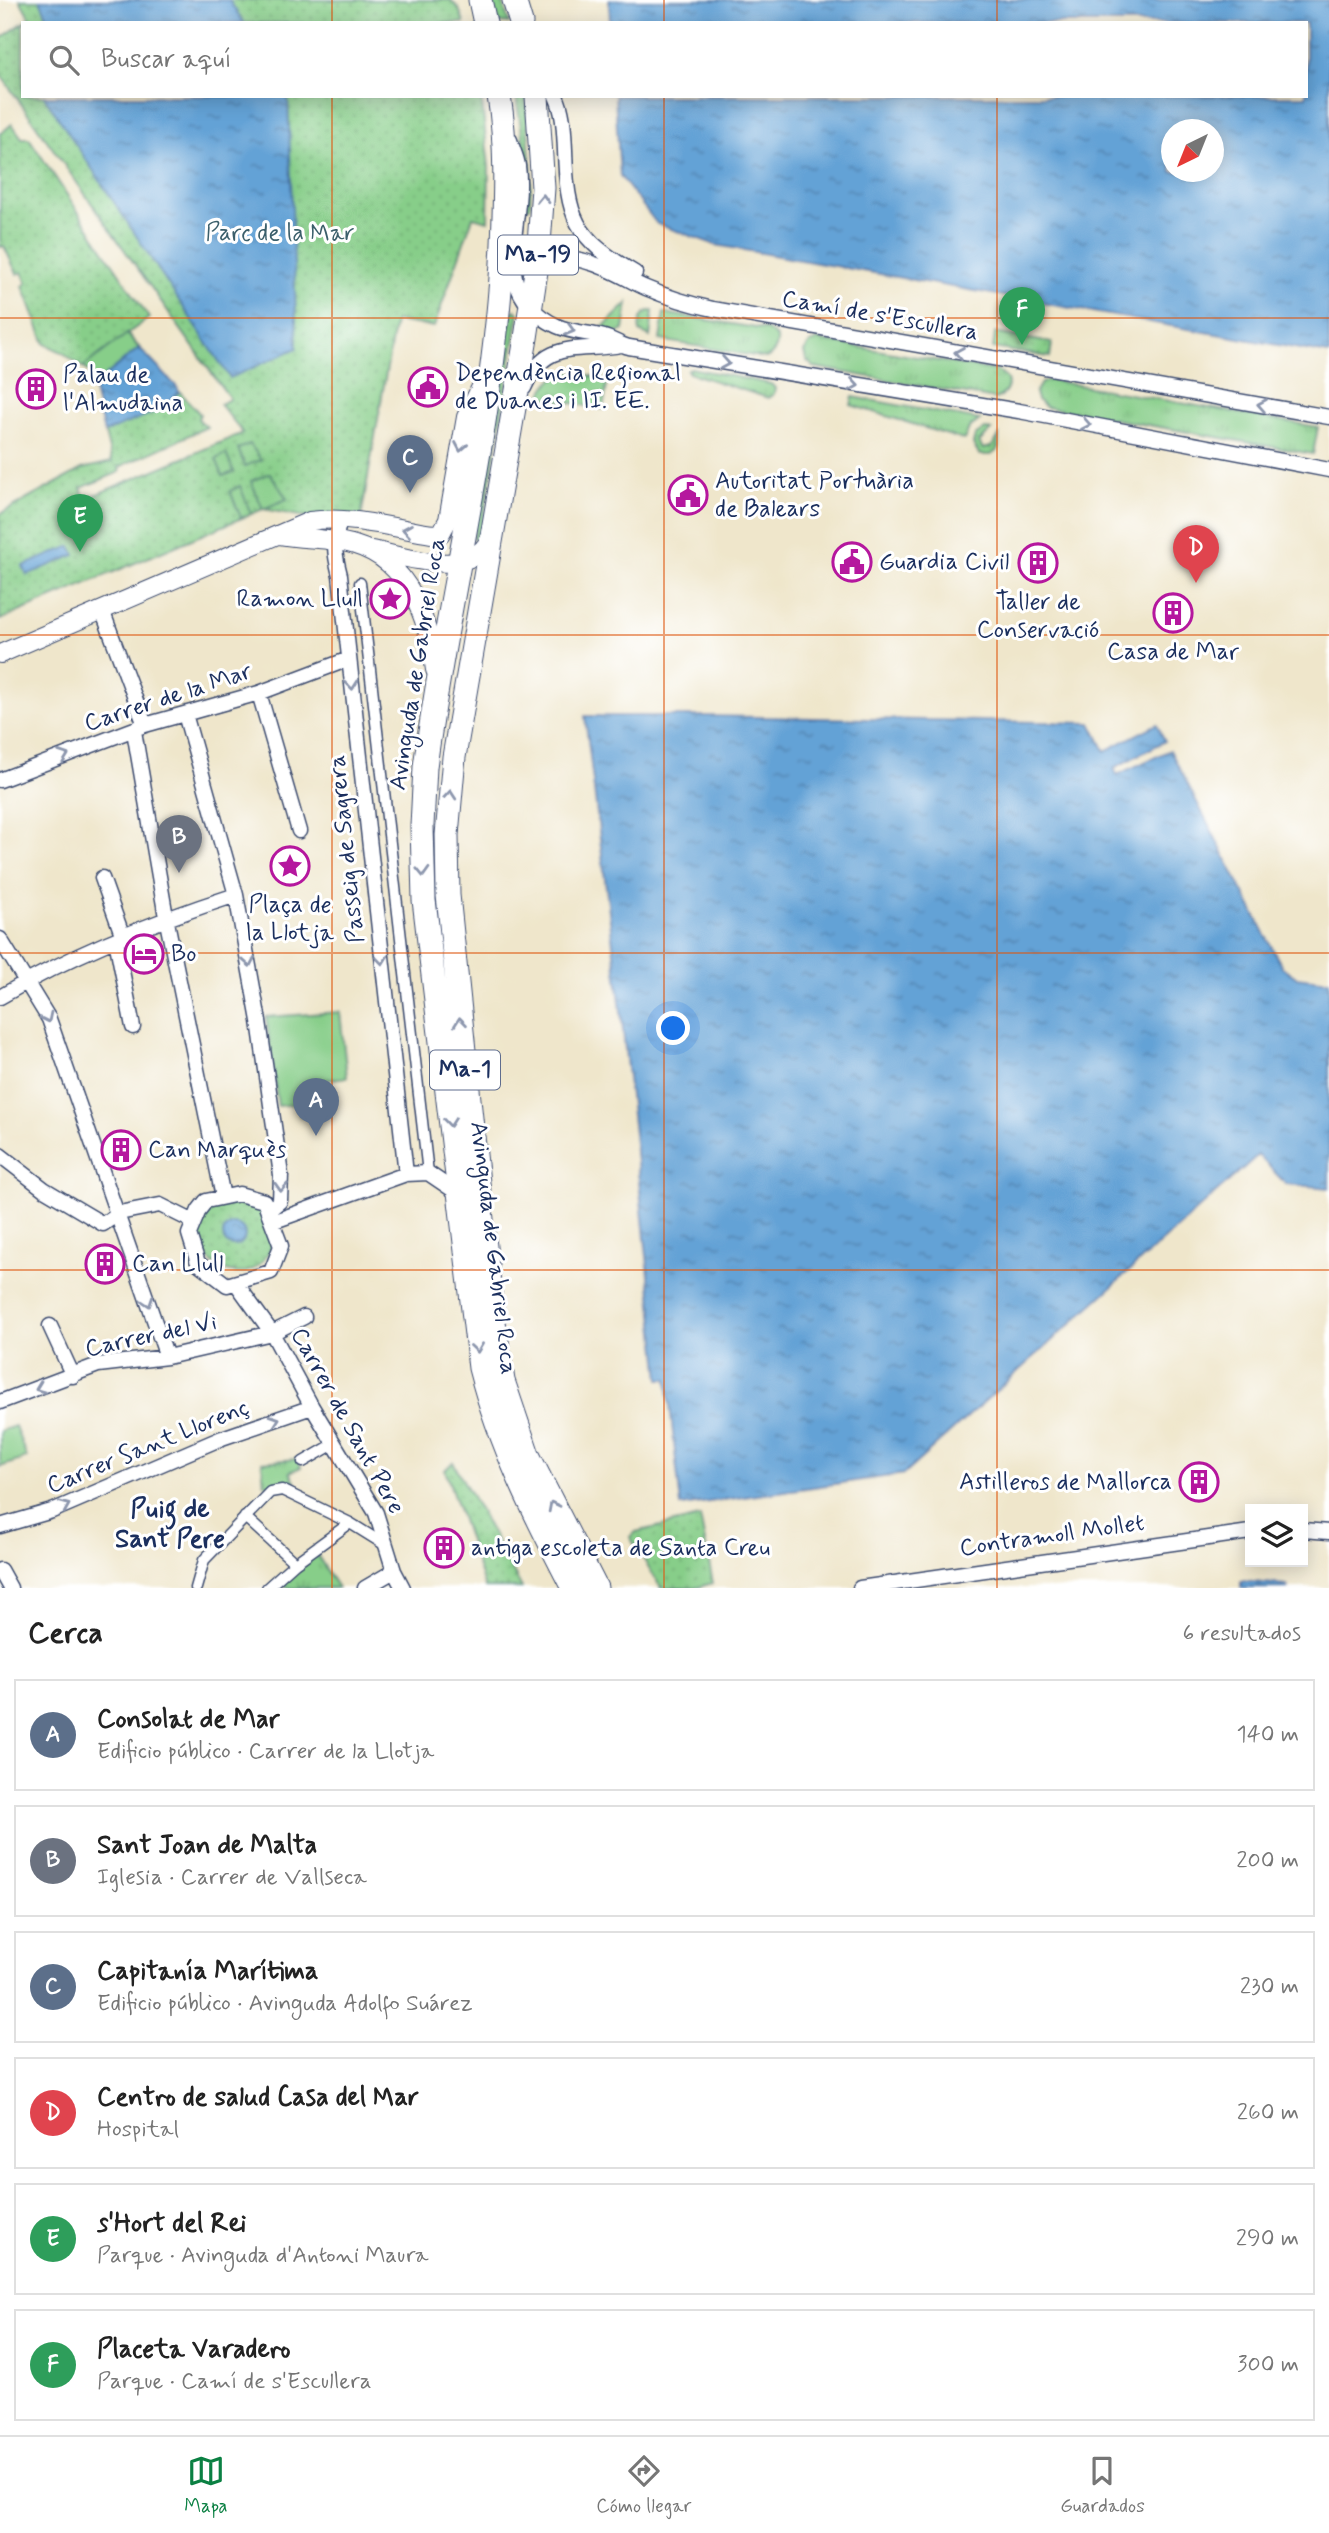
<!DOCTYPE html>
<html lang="es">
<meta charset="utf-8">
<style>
body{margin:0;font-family:Mynerve,sans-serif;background:#f2f2f2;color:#222}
.controls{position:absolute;right:21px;bottom:21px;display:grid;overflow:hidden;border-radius:0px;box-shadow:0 4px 18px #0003}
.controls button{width:63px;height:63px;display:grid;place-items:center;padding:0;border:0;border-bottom:2px solid #e0e0e0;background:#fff;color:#222;font:35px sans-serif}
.compass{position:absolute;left:1161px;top:119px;width:63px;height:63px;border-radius:50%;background:#fff;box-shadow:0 4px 18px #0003;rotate:223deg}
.you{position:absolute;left:674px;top:1029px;width:24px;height:24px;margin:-18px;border:5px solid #fff;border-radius:50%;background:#1a73e8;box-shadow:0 0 0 10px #1a73e833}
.badge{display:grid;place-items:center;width:46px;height:46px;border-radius:50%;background:#0b8043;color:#fff;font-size:23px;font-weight:700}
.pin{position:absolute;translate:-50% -58px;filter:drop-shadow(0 2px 4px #0008)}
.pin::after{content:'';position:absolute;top:37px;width:24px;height:21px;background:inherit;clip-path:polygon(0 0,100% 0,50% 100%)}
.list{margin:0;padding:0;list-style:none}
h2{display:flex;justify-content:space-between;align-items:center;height:91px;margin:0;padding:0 28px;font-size:30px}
h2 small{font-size:23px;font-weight:400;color:#767676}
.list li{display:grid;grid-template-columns:46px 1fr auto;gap:21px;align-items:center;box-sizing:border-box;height:112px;margin:0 14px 14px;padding:0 14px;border:2px solid #e0e0e0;border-radius:0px}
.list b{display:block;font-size:26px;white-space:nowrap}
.list p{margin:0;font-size:23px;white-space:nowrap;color:#767676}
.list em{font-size:23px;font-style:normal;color:#767676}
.icon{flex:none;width:38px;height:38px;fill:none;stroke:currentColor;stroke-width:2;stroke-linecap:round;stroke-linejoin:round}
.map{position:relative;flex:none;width:1329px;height:1588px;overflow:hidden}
.search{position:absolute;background:#fff;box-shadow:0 4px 18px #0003;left:21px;right:21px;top:21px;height:77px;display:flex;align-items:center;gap:18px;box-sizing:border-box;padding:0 24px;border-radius:0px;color:#767676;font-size:26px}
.sheet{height:847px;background:#fff}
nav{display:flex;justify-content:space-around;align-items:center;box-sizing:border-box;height:98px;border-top:2px solid #e0e0e0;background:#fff;font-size:19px;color:#767676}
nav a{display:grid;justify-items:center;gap:4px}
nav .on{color:#0b8043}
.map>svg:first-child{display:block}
.grass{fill:url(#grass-tufts);stroke:#517e74;stroke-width:2}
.park{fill:url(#park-dots);stroke:#517e74;stroke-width:2}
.garden{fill:#87ce89;stroke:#517e74;stroke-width:2}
.water{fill:url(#water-ripples);stroke:#40689a;stroke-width:2;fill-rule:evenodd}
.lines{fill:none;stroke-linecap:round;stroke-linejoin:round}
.pedestrian-casing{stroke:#3b4a6e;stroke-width:13}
.minor-casing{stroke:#3b4a6e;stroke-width:17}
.tertiary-casing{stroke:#3b4a6e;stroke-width:20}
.trunk-casing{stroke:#3b4a6e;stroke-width:25}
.pedestrian{stroke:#fff;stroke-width:10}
.minor{stroke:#fff;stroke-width:14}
.tertiary{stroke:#fff;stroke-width:18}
.trunk{stroke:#fff;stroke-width:23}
.oneway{stroke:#8d97ae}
.grid{fill:none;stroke:#de5710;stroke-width:2;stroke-opacity:0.55}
.labels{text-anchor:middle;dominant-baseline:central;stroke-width:6;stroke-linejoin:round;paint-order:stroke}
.shield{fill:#fff;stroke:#5f6d8e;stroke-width:2}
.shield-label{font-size:23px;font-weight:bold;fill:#1b2f5e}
.park-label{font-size:24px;fill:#3b5f6b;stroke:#fff}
.street-label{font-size:24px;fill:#1b2f5e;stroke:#fff}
.poi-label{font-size:24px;fill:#1b2f5e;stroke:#fff;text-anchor:start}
.neighbourhood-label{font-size:26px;font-weight:bold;fill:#1b2f5e;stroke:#fff}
</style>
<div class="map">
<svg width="1329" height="1588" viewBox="0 0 1329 1588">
<defs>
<pattern id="grass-tufts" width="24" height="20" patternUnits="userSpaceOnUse" patternTransform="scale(1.75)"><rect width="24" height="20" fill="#87ce89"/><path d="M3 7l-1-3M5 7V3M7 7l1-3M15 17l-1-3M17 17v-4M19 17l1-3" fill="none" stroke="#74b179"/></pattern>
<pattern id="park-dots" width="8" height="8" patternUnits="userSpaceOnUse" patternTransform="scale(1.75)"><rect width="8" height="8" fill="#87ce89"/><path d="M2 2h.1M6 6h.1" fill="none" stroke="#74b179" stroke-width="1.8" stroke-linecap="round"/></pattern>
<pattern id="water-ripples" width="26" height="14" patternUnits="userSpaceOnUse" patternTransform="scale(1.75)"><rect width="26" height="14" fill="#64a2d6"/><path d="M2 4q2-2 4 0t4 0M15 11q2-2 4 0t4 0" fill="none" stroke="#5284b1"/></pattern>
</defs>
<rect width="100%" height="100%" fill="#fff"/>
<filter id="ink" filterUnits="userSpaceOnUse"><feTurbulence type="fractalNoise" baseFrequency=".0143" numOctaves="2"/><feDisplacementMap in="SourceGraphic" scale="14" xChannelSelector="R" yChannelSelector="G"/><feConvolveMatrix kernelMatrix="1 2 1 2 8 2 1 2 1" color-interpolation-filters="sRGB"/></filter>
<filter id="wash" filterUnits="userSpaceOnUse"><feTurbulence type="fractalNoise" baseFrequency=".00686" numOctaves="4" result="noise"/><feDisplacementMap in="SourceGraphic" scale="28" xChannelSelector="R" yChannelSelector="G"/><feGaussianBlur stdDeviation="1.57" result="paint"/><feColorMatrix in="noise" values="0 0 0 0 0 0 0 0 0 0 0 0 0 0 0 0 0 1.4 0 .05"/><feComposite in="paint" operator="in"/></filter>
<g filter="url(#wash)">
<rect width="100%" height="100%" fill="#efe6cb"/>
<!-- grass -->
<path class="grass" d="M492 0H502L509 23H499Z
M516 96H526V101L531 174 530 207H524L523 140Z
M628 303 624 330 618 333 601 329Z
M515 310 519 313 480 539 477 540 473 538 511 312Z
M649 311H653L650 337 640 332C638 323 641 314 649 311Z
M664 313 768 330 777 338C778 348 774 354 766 358L660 340Z
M818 340 998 371 1007 379C1010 389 1005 395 995 399L814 367 806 360 804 352 810 343Z
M691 368 771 384 775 388 774 394 768 398 689 373 687 370Z
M567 372 602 378 607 385 603 409 541 397C545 385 554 375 567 372Z
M1049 380 1318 427 1313 454 1046 407 1037 400 1035 393 1041 383Z
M853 397 980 420 969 428 964 440 851 405Z
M985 429 992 430 979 442 983 449 991 447 999 436 998 450 991 455H980L973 444 975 436Z
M297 1459 301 1467 290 1472 296 1483 287 1488 275 1482 272 1485 264 1484 262 1462Z
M314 1550 338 1588H291L278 1583Z"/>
<!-- park -->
<path class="park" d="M20 0H451L459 9 464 23H24L30 18Z
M23 23V96H481L489 167 488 221 473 217 434 327 395 321 360 523 321 520 263 509 0 620V514L82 469 112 462 90 373 62 352 45 344 23 286 27 283 22 272 17 274 4 246 0 247V134L12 124 22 138H29L149 318 127 334 200 414 198 419 207 427 119 467 120 472 81 488 85 499 243 433 220 404 230 399 0 74V39Z
M995 333 1052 343 1050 357 993 348Z
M237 1197 260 1206C264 1216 270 1226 272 1237 274 1244 270 1251 266 1257 234 1302 169 1241 212 1207 218 1201 229 1200 237 1197Z
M453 1462 522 1588H485L445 1470Z
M700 1517 713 1583 695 1588H661L630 1537 636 1532Z"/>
<!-- garden -->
<path class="garden" d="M127 334 139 348 93 386 90 373 83 367Z
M250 444 261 460 245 466 238 449Z
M226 454 234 472 223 476 216 459Z
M270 473 287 499 263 509 251 481Z
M240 486 251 514 241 518 230 491Z
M340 1012 347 1077 319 1081 323 1114 300 1116 298 1104 278 1106 266 1017Z
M15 1426 27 1458 0 1467V1431Z"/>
<!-- water -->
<path class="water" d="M40 0H229L244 23H50Z
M609 0H1329V354L716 245 657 224 620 176 615 96H1306V23H610ZM1172 130H1214V172H1172Z
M44 96H288L297 348 230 378Z
M139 348 177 387 179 392 162 409 104 433 93 386Z
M71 546 75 555 27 575 23 566Z
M707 716 1091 723 1105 751 1157 724 1165 741 1114 768 1117 775 1170 750 1282 967 1296 977 1329 981V1188L1286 1184 1258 1155 904 1474 681 1506 667 1379H660L620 1002 585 716Z
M223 1235a11 11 0 1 1 22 0a11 11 0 1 1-22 0Z
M1241 1581 1287 1585 1288 1588H1241Z"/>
</g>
<g filter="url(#ink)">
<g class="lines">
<!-- pedestrian casing -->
<g class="pedestrian-casing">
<path id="pedestrian" d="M360 583 428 1173
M303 1462 334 1444
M245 1517 295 1563
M196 1588 204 1560 270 1492 282 1490 350 1523 387 1546
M267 1588 295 1563 350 1523"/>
</g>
<!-- minor casing -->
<g class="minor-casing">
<path id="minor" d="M556 96C564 113 564 131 565 150 567 217 574 238 635 273
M510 140C512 148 517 157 518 166 526 226 484 291 557 326 572 333 588 332 604 337 612 339 620 345 629 347L1019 411 1329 470
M510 271C532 247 580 257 607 269 620 274 632 282 646 288 667 297 690 304 713 309L1329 417
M524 388C546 337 578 353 621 345
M340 521C333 543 334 552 340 575L406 1174
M102 610 145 725
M259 693 299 831
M185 714 236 895 259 1021 281 1175 280 1201 268 1211
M134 731 166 917 223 1197
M0 780 145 725 259 693 349 659
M102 878 123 937
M0 939 49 1019 167 1357
M116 940 133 1027
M0 997C74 953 155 921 236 895
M0 1155 44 1189 103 1224 119 1213 160 1205 194 1222
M239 1194 264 1201 281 1246 271 1272 227 1285 198 1263 189 1234 199 1210 206 1201Z
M272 1222 406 1174 428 1173 459 1194
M236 1283 272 1333 312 1407 376 1513 394 1571 403 1588
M50 1326 73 1376
M0 1402 98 1365 167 1357 272 1333 304 1317
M0 1526 52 1511 222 1438 312 1407
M1303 1530 1329 1532
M0 1570 10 1588
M365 1588 394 1571
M860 1588 1250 1532"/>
</g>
<!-- tertiary casing -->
<g class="tertiary-casing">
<path id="tertiary" d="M279 535C304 540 330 537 355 545 409 561 429 621 435 670
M372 550C408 557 469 580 490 539
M0 654 310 521C349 515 394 528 432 534L441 533 448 520 466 417 486 377"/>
</g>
<!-- trunk casing -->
<g class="trunk-casing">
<path id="trunk" d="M480 0 485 23
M514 0 521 23
M499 96C507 146 505 194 503 244 495 421 448 592 425 767L422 826 424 900 480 1368C500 1446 536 1517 573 1588
M537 96 543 188 538 258 526 338 454 757 447 835 448 895 470 1109 491 1302 503 1381 528 1455 596 1588"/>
</g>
<!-- pedestrian -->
<use href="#pedestrian" class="pedestrian"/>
<!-- minor -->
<use href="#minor" class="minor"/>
<!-- tertiary -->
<use href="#tertiary" class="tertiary"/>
<!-- trunk -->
<use href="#trunk" class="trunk"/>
</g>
<!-- one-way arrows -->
<defs><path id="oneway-chevron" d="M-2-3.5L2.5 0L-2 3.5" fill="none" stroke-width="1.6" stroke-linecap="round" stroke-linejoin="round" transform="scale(1.75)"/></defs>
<g class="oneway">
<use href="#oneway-chevron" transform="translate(543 199) rotate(-88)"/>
<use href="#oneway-chevron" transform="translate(570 330) rotate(16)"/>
<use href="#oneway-chevron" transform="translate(959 353) rotate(-170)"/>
<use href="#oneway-chevron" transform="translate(725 363) rotate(10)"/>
<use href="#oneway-chevron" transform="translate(854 385) rotate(9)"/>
<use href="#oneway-chevron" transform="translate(1262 405) rotate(-170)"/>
<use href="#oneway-chevron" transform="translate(1086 424) rotate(11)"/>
<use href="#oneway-chevron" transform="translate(461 447) rotate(100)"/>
<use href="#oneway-chevron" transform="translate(407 530) rotate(-171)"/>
<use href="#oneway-chevron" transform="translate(352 685) rotate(84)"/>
<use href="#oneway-chevron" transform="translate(64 756) rotate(-20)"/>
<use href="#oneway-chevron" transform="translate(450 795) rotate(-85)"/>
<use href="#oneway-chevron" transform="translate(423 872) rotate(88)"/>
<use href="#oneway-chevron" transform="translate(382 960) rotate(84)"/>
<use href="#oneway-chevron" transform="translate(249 962) rotate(80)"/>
<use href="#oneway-chevron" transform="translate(47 1018) rotate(64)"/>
<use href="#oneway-chevron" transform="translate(460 1022) rotate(-96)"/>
<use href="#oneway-chevron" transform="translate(450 1122) rotate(84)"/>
<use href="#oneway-chevron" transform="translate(281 1187) rotate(93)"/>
<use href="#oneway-chevron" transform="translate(148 1302) rotate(71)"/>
<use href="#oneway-chevron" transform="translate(477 1348) rotate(82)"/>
<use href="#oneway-chevron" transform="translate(40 1388) rotate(159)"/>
<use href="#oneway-chevron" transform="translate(275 1420) rotate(-19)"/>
<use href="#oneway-chevron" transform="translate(65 1506) rotate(-23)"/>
<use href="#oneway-chevron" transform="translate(553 1506) rotate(-117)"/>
</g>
</g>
<!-- grid -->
<path class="grid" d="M332 0V23M664 0V23M997 0V23M332 96V1588M664 96V1588M997 96V1588M0 318H1329M0 635H1329M0 953H1329M0 1270H1329"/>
<!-- icons -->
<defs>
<g id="civic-ring" transform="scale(2.0125)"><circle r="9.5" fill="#fff" stroke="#b5179e" stroke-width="1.5"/><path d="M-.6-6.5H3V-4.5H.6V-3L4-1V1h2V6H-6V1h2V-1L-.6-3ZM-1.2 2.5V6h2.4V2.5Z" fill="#b5179e"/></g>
<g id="building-ring" transform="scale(2.0125)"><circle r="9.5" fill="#fff" stroke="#b5179e" stroke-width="1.5"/><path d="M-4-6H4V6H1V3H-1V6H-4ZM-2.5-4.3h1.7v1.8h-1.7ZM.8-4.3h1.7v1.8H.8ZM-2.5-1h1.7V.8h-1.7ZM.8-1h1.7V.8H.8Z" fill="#b5179e"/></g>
<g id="sight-ring" transform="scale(2.0125)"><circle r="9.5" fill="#fff" stroke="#b5179e" stroke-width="1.5"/><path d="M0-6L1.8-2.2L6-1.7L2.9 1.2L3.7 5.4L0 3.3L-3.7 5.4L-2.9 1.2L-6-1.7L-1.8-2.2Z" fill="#b5179e"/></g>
<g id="hotel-ring" transform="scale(2.0125)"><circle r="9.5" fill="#fff" stroke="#b5179e" stroke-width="1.5"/><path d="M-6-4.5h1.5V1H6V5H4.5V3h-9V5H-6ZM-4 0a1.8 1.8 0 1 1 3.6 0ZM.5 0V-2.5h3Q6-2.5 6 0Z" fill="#b5179e"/></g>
</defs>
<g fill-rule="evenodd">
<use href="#civic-ring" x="428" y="387"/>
<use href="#building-ring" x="36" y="389"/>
<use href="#civic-ring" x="688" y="495"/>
<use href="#civic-ring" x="852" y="562"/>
<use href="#building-ring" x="1038" y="563"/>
<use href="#sight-ring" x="390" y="599"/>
<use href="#building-ring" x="1173" y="613"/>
<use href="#sight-ring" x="290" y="866"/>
<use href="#hotel-ring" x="144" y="954"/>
<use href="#building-ring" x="121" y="1150"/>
<use href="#building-ring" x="105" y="1264"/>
<use href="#building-ring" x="1199" y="1482"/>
<use href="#building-ring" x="444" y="1548"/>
</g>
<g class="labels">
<!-- shield labels -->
<g class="shield">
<rect x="498" y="235.5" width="80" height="39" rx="5"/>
<rect x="430" y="1050.5" width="70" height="39" rx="5"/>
</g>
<g class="shield-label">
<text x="538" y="255">Ma-19</text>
<text x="465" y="1070">Ma-1</text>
</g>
<!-- park labels -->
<g class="park-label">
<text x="280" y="233">Parc de la Mar</text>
</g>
<!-- street labels -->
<g class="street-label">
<text transform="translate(880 316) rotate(10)">Camí de s'Escullera</text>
<text transform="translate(418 664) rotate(-81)">Avinguda de Gabriel Roca</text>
<text transform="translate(168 698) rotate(-18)">Carrer de la Mar</text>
<text transform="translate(347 849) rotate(-96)">Passeig de Sagrera</text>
<text transform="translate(493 1248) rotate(83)">Avinguda de Gabriel Roca</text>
<text transform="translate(151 1336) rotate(-12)">Carrer del Vi</text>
<text transform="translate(347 1421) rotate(61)">Carrer de Sant Pere</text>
<text transform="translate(148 1447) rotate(-22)">Carrer Sant Llorenç</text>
<text transform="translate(1052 1536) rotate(-8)">Contramoll Mollet</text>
</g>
<!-- poi labels -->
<g class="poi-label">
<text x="455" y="373">Dependència Regional<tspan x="455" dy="28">de Duanes i II. EE.</tspan></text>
<text x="63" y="375">Palau de<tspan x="63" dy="28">l'Almudaina</tspan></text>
<text x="715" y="481">Autoritat Portuària<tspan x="715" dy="28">de Balears</tspan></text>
<text x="879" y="562">Guardia Civil</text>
<text x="363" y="599" text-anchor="end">Ramon Llull</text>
<text x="1038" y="602" text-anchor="middle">Taller de<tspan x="1038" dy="28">Conservació</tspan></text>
<text x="1173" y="652" text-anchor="middle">Casa de Mar</text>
<text x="290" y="905" text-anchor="middle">Plaça de<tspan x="290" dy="28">la Llotja</tspan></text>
<text x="171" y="954">Bo</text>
<text x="148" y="1150">Can Marquès</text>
<text x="132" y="1264">Can Llull</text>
<text x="1172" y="1482" text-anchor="end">Astilleros de Mallorca</text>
<text x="471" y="1548">antiga escoleta de Santa Creu</text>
</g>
<!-- neighbourhood labels -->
<g class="neighbourhood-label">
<text x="170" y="1510">Puig de<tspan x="170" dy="30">Sant Pere</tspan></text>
</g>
</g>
</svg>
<div class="controls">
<button><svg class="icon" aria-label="layers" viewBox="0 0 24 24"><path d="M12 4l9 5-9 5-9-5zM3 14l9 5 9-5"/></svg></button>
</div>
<svg class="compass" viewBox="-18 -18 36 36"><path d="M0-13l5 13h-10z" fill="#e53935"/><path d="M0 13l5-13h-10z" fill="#767676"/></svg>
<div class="you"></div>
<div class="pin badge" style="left:316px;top:1136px;background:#5c6f8a">A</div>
<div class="pin badge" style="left:179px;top:873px;background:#6b7280">B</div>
<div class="pin badge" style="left:410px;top:493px;background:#5c6f8a">C</div>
<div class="pin badge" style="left:1196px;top:583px;background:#e0444e">D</div>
<div class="pin badge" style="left:80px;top:552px;background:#2e9e5b">E</div>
<div class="pin badge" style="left:1022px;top:345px;background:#2e9e5b">F</div>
<div class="search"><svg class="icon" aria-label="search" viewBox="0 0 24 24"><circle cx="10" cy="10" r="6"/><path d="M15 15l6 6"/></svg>Buscar aquí</div>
</div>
<section class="sheet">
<h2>Cerca<small>6 resultados</small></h2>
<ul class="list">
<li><span class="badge" style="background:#5c6f8a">A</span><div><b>Consolat de Mar</b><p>Edificio público · Carrer de la Llotja</p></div><em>140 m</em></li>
<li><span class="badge" style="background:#6b7280">B</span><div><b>Sant Joan de Malta</b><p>Iglesia · Carrer de Vallseca</p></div><em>200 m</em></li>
<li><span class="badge" style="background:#5c6f8a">C</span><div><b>Capitanía Marítima</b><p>Edificio público · Avinguda Adolfo Suárez</p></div><em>230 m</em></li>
<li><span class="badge" style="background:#e0444e">D</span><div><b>Centro de salud Casa del Mar</b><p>Hospital</p></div><em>260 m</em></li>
<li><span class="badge" style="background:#2e9e5b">E</span><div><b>s'Hort del Rei</b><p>Parque · Avinguda d'Antoni Maura</p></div><em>290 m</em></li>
<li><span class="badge" style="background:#2e9e5b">F</span><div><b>Placeta Varadero</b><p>Parque · Camí de s'Escullera</p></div><em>300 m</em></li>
</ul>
</section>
<nav>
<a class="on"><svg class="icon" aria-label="map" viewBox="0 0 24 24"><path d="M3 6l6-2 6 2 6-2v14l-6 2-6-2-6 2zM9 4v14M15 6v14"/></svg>Mapa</a>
<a><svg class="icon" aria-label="directions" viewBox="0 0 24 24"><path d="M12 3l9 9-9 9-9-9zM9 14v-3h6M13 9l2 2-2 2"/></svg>Cómo llegar</a>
<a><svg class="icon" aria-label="saved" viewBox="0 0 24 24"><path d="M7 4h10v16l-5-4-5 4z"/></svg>Guardados</a>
</nav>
